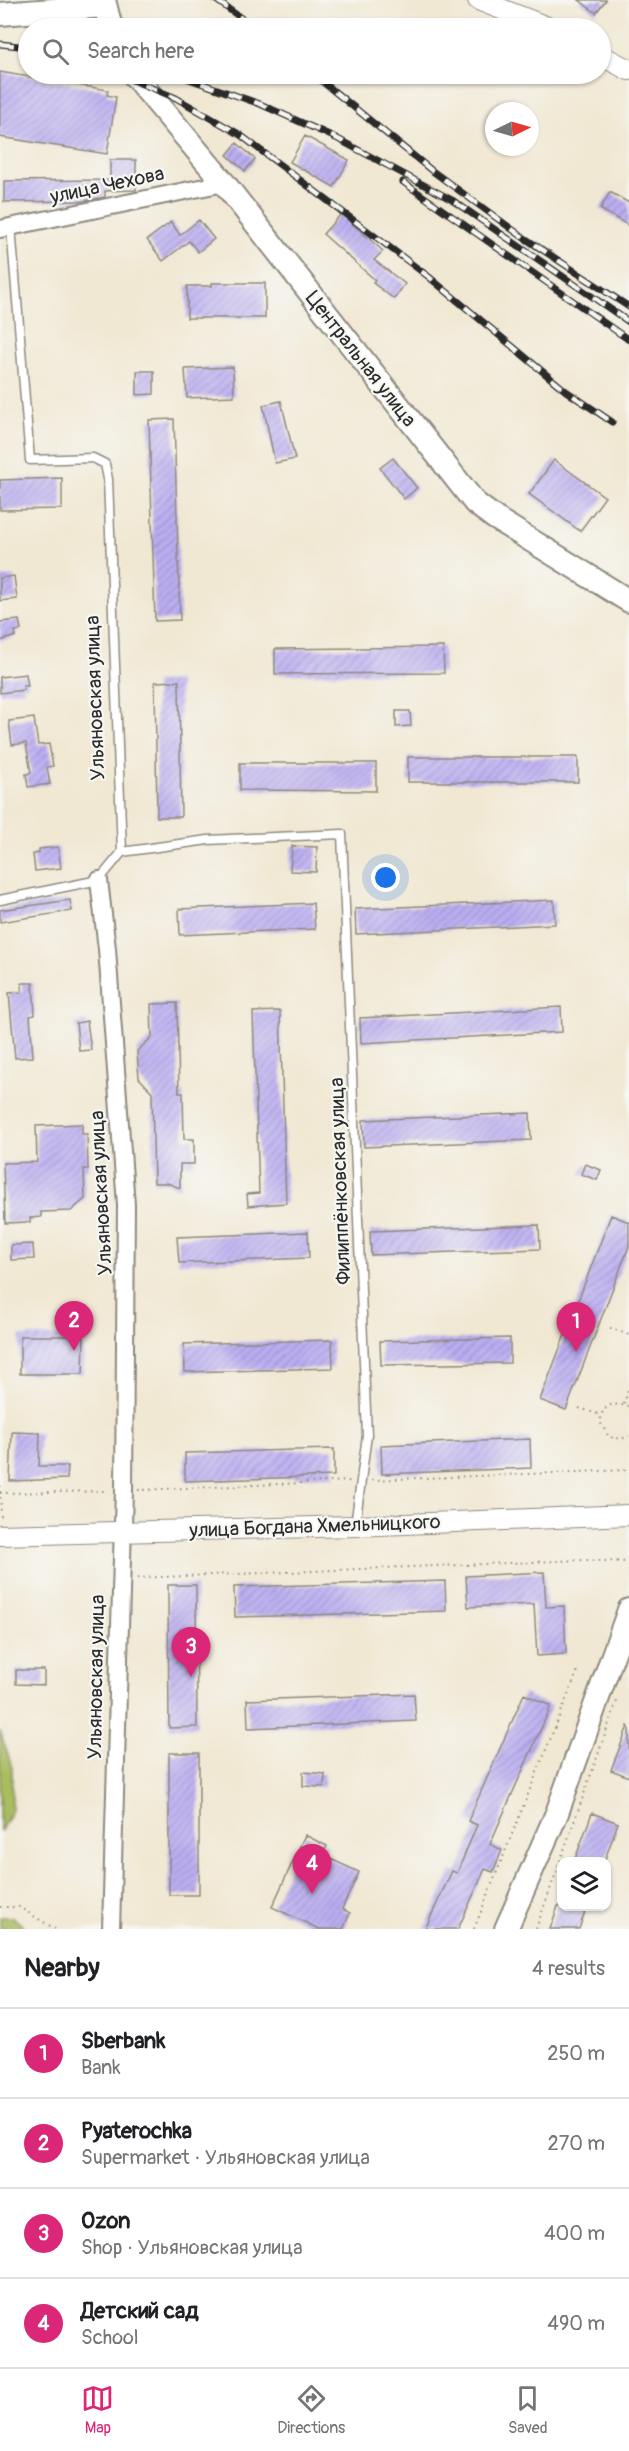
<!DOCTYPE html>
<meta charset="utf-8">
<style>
body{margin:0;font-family:Pangolin,sans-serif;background:#f2f2f2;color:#202124}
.controls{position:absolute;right:18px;bottom:18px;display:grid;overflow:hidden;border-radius:12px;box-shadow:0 2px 4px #0004}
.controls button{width:54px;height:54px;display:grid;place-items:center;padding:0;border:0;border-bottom:2px solid #e0e0e0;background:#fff;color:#202124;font:30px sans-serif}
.compass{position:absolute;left:485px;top:102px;width:54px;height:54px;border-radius:50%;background:#fff;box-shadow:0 2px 4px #0004;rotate:85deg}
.you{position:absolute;left:386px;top:878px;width:21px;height:21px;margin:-15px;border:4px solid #fff;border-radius:50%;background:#1a73e8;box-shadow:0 0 0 9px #1a73e833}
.badge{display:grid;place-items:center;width:39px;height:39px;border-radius:50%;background:#db2777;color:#fff;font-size:20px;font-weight:700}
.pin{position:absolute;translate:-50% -50px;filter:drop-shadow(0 2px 3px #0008)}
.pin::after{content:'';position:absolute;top:32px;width:21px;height:18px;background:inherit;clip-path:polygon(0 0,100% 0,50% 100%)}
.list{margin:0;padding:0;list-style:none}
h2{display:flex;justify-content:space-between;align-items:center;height:78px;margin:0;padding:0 24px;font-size:26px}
h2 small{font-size:20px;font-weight:400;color:#757577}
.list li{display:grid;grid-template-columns:39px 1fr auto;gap:18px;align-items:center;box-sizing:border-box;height:90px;padding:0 24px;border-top:2px solid #e0e0e0}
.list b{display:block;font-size:22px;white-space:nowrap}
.list p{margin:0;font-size:20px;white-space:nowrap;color:#757577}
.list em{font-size:20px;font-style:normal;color:#757577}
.icon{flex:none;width:33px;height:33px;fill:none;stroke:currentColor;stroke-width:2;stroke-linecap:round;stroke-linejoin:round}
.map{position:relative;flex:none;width:629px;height:1929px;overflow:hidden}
.search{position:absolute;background:#fff;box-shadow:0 2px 4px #0004;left:18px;right:18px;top:18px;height:66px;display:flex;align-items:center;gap:15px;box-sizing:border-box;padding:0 21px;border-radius:33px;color:#757577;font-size:22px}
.sheet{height:438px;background:#fff}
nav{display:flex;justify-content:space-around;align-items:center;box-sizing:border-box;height:84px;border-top:2px solid #e0e0e0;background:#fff;font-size:16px;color:#757577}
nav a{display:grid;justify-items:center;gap:3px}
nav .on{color:#db2777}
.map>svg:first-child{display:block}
.pitch{fill:#a9bc60;stroke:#6a7446;stroke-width:1.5}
.building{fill:url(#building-hatch)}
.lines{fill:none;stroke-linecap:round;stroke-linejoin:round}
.service-casing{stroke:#8e8a7f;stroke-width:11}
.minor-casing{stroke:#8e8a7f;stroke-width:20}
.tertiary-casing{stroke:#8e8a7f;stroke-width:22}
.secondary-casing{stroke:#8e8a7f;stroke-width:26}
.path{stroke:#8e8a7f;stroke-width:2;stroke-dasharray:1.5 4.5;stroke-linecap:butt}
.service{stroke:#fff;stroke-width:8}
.minor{stroke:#fff;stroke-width:16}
.tertiary{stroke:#fff;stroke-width:20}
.secondary{stroke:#fff;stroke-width:22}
.rail-casing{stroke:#2b2b2b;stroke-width:7}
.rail{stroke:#f6f6f2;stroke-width:4.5;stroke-dasharray:14;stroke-linecap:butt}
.labels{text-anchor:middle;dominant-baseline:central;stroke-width:4.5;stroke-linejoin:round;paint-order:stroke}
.street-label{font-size:20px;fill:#2b2b2b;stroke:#f6f6f2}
</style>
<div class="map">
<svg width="629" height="1929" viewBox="0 0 629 1929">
<defs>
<pattern id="building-hatch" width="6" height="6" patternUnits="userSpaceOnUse" patternTransform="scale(1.5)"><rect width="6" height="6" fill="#bcaff3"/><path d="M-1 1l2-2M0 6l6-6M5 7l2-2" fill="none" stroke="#998fc5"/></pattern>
</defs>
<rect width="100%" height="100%" fill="#f6f6f2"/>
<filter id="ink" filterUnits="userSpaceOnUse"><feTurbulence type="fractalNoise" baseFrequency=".0167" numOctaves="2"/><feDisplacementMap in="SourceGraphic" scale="12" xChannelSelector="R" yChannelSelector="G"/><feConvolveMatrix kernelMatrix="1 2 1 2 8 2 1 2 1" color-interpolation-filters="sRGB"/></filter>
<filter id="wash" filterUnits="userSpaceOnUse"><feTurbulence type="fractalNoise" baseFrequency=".008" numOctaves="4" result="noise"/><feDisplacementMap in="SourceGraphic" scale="24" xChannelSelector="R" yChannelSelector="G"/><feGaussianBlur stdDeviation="1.35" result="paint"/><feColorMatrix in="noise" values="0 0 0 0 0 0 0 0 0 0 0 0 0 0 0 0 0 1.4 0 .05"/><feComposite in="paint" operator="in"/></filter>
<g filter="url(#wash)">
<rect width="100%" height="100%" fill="#f1e8d3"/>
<!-- pitch -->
<path class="pitch" d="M0 1731 12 1768V1810L0 1832Z
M0 1917H13L22 1925V1929H0Z"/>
<g id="blocks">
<!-- building -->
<path class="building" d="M579 0H606L596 13Z
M0 72 108 90 107 95 116 97 107 154 0 137Z
M305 136 349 160 334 187 290 162Z
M237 143 255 159 245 171 227 155Z
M110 160H136V190L105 191V197L83 201 4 202V181L110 180Z
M610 192 629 203V226L600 209Z
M341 214 383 251 374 260 405 284 394 299 373 283 375 280 323 234Z
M199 220 214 239 198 252 189 241 163 261 147 240 171 222 180 235Z
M212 283H265V318H187V286H212Z
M233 367 234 396 187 398 185 369Z
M137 371H154V394L137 395Z
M281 401 295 459 275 463 263 405Z
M174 419 180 620 155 621 149 420Z
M393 458 417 488 404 499 380 468Z
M554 460 605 497 580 531 529 494Z
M62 478V509L0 510V480Z
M14 576 17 599 0 601V578Z
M19 620 21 630 15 631 16 636 0 641V622Z
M443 647 444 673 275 674V649Z
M26 674 28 686H23L24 690 0 693V677Z
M179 681 181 817H157L155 682Z
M396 711H410L411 726 396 727Z
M34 718 38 745 49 744 53 766 47 767 50 784 28 787 26 774 31 773 26 743 12 745 9 721Z
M408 757H578V782H408Z
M240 763H376V791L240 790Z
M292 846 317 847 316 872 290 871Z
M58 847 61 868 35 871 33 854 39 853V849Z
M70 900 72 911 0 922V910Z
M554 900 555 924 356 934 355 909Z
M313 903 315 929 180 935 179 909Z
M22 983H33L35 1015 30 1016 33 1057 15 1058 9 993 22 992Z
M177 1003 179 1093H183L184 1139H194V1164H180V1188L167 1183H154L152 1092 139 1078 137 1051 152 1037 151 1004Z
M561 1007 562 1032 361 1043 360 1018Z
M280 1011 286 1203 248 1206 247 1194 259 1193 253 1012Z
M87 1021 91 1050 79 1051 76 1023Z
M530 1113 531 1140 364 1147 363 1120Z
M82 1124V1134H87L88 1169H84L85 1199 71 1211 41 1212V1217L30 1218V1222L5 1223 3 1163 37 1162 36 1126Z
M585 1164 601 1170 597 1180 581 1174Z
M611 1215 629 1222V1246L566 1410 540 1400Z
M539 1225 540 1249 371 1255 370 1231Z
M308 1232 309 1258 179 1263 177 1237Z
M33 1244 34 1259 11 1260V1245Z
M20 1336H84L83 1374H20Z
M510 1338V1363L381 1365 380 1341Z
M332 1340 333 1368 185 1372 184 1344Z
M12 1432 40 1433 39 1466H68L67 1479 10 1481Z
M530 1439 531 1468 382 1474 381 1445Z
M334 1449V1476L185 1481V1453Z
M544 1572 546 1607 564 1606 566 1654 537 1656 534 1604 468 1607 466 1576Z
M445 1581 446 1611 235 1617 234 1587Z
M168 1585H196L197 1727 169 1728Z
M16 1670H44V1685L16 1684Z
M414 1694 416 1721 248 1728 247 1700Z
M524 1694 551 1706 490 1844 502 1850 493 1872 485 1869 458 1929H425L452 1871 457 1873 477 1825 468 1821Z
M628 1726 629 1727V1777L611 1770Z
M169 1753H199V1895H169Z
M303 1772 325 1774 324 1787 303 1786Z
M592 1813 618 1823 604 1862H574Z
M305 1835 327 1846 322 1855 359 1872 342 1909 350 1913 343 1929H319L272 1907Z
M558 1906H587L579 1929H550Z"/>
</g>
</g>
<g filter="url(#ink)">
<use href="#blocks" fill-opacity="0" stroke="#8e8a7f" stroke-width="1.5"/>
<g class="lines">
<!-- service casing -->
<g class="service-casing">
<path id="service" d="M122 852 208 840 342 834 367 1435 355 1526
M0 900 99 880 122 852 108 479 105 464 93 458 30 460 11 227"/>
</g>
<!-- minor casing -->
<g class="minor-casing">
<path id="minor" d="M0 229 224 183
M99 880 107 949 126 1205 124 1491 111 1929"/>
</g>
<!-- tertiary casing -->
<g class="tertiary-casing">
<path id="tertiary" d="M478 0 550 28
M600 55 629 70
M0 1535 355 1526 629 1515"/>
</g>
<!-- secondary casing -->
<g class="secondary-casing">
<path id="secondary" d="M104 0 111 28
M0 14 105 6
M133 74 224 183 475 503 495 518 629 601
M506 1929 557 1813 629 1610"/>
</g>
<!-- path -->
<path class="path" d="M610 1328 629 1335
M624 1404 629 1387
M629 1406 612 1404 603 1410 600 1422 609 1437 621 1439 629 1436
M579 1408 601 1415
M372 1480 629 1470
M0 1485 1 1518
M138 1490 351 1481
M0 1493 108 1491
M137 1578 584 1560 629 1562
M0 1907H19L55 1929
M474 1929 578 1670
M536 1929 617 1701"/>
<!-- service -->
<use href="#service" class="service"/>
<!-- minor -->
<use href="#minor" class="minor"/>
<!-- tertiary -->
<use href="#tertiary" class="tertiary"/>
<!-- secondary -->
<use href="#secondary" class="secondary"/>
<!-- rail casing -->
<g class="rail-casing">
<path id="rail" d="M216 0 255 28
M0 44 28 47
M118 74 176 98 239 134 429 277 566 391 612 422
M175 74 260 104 336 138 452 200 629 322
M313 74 431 170 520 235 629 307
M403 182 629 340"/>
</g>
<!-- rail -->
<use href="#rail" class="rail"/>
</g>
</g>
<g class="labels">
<!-- street labels -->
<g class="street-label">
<text transform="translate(107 185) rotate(-12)">улица Чехова</text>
<text transform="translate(361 359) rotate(52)">Центральная улица</text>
<text transform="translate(95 698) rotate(-92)">Ульяновская улица</text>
<text transform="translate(340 1181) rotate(-92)">Филиппёнковская улица</text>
<text transform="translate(101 1193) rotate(-93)">Ульяновская улица</text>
<text transform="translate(315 1526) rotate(-2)">улица Богдана Хмельницкого</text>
<text transform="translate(96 1677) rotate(-89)">Ульяновская улица</text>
</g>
</g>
</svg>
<div class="controls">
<button><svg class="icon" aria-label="layers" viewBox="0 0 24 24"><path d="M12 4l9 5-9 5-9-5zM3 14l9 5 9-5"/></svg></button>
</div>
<svg class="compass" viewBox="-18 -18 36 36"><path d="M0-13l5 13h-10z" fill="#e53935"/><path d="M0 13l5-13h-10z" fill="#757577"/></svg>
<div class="you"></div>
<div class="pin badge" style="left:576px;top:1352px">1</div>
<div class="pin badge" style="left:74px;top:1351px">2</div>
<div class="pin badge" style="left:191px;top:1677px">3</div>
<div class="pin badge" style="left:312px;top:1894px">4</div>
<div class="search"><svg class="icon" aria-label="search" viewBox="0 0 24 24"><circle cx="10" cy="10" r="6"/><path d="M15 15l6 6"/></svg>Search here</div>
</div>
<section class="sheet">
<h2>Nearby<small>4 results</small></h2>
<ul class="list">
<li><span class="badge">1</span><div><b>Sberbank</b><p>Bank</p></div><em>250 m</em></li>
<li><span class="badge">2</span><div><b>Pyaterochka</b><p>Supermarket · Ульяновская улица</p></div><em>270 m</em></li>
<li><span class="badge">3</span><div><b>Ozon</b><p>Shop · Ульяновская улица</p></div><em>400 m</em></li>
<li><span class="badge">4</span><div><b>Детский сад</b><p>School</p></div><em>490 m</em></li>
</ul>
</section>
<nav>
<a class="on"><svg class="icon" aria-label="map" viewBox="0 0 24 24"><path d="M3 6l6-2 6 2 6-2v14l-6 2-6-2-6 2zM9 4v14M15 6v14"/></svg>Map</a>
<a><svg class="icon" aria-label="directions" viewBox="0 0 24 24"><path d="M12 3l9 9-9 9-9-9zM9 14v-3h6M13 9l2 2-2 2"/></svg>Directions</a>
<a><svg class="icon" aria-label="saved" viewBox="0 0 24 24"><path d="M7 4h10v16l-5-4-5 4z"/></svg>Saved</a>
</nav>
